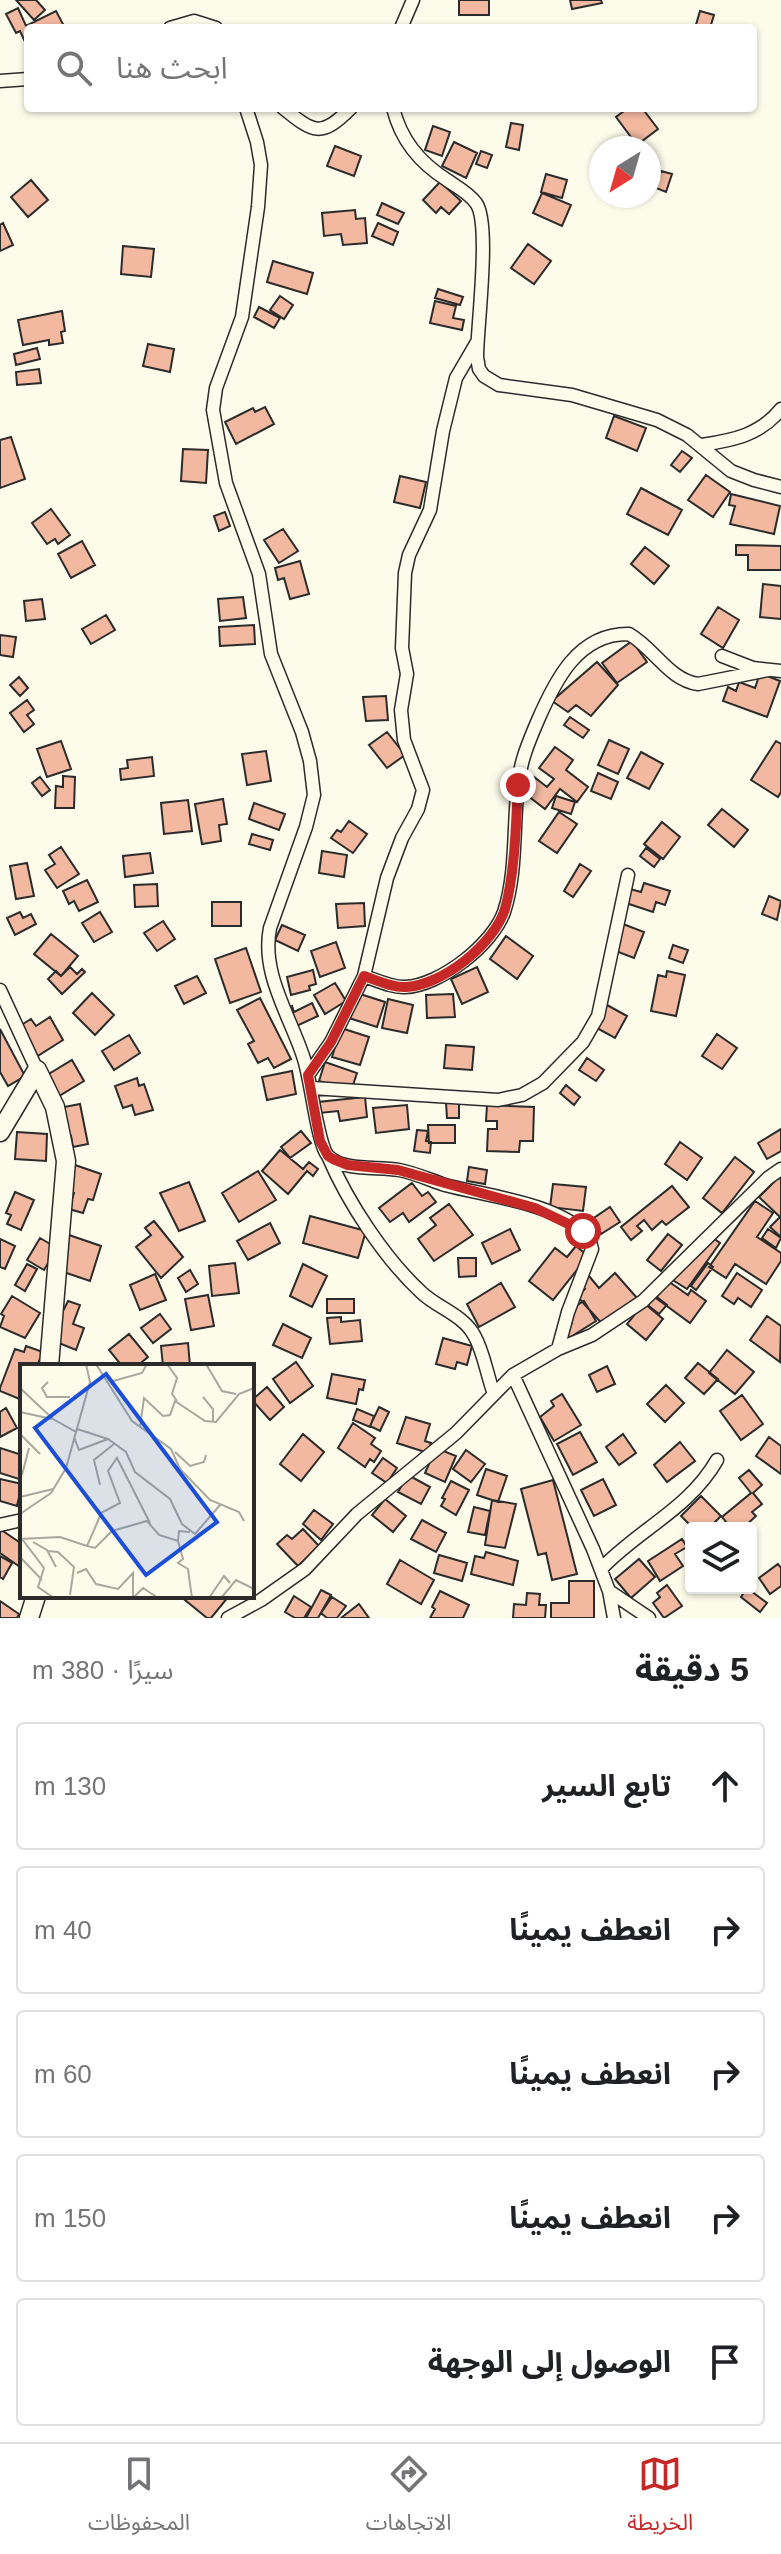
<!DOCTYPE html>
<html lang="ar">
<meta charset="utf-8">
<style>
body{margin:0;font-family:Arial,"Noto Sans Arabic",sans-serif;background:#f6f6f6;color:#202124;direction:rtl}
.controls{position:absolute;right:24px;bottom:24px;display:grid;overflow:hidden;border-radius:8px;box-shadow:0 2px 6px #0004}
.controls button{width:72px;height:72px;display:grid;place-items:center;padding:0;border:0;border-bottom:2px solid #e0e0e0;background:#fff;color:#202124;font:40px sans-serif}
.compass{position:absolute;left:589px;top:136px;width:72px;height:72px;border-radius:50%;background:#fff;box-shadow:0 2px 6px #0004;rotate:217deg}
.stop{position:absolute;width:24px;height:24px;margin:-18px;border:6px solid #c62828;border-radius:50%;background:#fff}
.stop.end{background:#c62828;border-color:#fff;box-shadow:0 2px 8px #0008}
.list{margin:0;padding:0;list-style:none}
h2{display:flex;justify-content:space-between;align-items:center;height:104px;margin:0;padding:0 32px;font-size:34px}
h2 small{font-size:26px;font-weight:400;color:#757577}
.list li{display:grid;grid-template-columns:52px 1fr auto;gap:24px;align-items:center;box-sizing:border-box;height:128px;margin:0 16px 16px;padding:0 16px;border:2px solid #e0e0e0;border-radius:8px}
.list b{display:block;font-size:30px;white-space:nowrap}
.list em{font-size:26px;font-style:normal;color:#757577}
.icon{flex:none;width:44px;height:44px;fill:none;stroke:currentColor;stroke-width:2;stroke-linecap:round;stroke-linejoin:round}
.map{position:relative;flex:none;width:781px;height:1618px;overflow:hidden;direction:ltr}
.search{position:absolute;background:#fff;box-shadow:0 2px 6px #0004;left:24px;right:24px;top:24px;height:88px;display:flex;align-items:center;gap:20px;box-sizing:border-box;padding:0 28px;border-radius:8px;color:#757577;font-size:30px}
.sheet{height:824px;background:#fff}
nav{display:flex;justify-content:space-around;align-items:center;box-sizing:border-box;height:112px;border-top:2px solid #e0e0e0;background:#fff;font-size:22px;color:#757577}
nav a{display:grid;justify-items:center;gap:4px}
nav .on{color:#c62828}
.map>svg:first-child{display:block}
.building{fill:#f2b8a0;stroke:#2b2b2b;stroke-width:2}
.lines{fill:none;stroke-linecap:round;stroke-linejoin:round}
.street-casing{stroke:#2b2b2b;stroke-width:15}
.secondary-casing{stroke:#2b2b2b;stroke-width:21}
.street{stroke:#fdfbea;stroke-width:12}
.secondary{stroke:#fdfbea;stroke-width:18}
.route{stroke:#c62828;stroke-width:10}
.inset-road{fill:none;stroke:#a9a89e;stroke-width:2}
.view{fill:#1d4ed8;fill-opacity:0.15;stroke:#1d4ed8;stroke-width:4}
.inset-edge{fill:none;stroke:#2b2b2b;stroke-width:4}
</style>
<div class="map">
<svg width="781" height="1618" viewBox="0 0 781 1618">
<rect width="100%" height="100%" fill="#fdfbea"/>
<!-- building -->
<path class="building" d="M16 0H36L45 10 34 20Z
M459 0H489V15H459Z
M570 0H601L602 3 572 9Z
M18 8 26 26 56 11 64 26 28 28 27 46 20 31 16 33 6 14Z
M700 11 714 15 710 28H695Z
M628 108H642L658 129 637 145 616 117Z
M511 123 523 125 519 150 506 147Z
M433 126 450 132 442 156 425 150Z
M454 142 477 153 466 178 442 166Z
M335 146 361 156 354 176 327 166Z
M481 151 492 155 487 168 476 164Z
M661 171 672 174 666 192 656 188Z
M546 174 567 180 562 198 541 192Z
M31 180 48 200 28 217 11 197Z
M440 182 461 201 449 214 441 207 436 213 423 200Z
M542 193 571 205 562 226 533 213Z
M382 203 404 213 398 224 377 215Z
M355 210 356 219 365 218 367 243 343 245 341 234 324 236 322 213Z
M3 223 13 245 0 251V225Z
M378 223 398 232 393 245 372 236Z
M528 244 551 261 534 284 511 268Z
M123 246 154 249 151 277 121 274Z
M273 261 313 273 307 294 267 282Z
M438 289 463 297 460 305 435 298Z
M280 296 293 305 284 319 270 310Z
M435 301 456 306 453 318 464 320 462 330 430 323Z
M259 307 280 318 274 328 254 317Z
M62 311 65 331 61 332 63 343 49 345V340L23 345 18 320Z
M148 344 174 349 170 372 143 366Z
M37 348 40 359 16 365 14 354Z
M39 369 41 383 17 385 16 372Z
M265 407 274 424 236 444 225 422 253 408 255 412Z
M614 416 646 428 637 451 606 438Z
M11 437 25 479 0 488V440Z
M183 449 208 450 206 483 181 481Z
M682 451 692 458 680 472 671 465Z
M706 475 730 492 713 517 688 500Z
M400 476 426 482 420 508 394 502Z
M641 488 682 510 668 535 627 514Z
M731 494 780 506 774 534 730 524 735 506 729 505Z
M51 509 70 535 58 544 55 539 47 544 32 523Z
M225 512 230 526 219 531 214 516Z
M283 529 298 551 279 563 264 540Z
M82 541 95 565 71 578 58 554Z
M736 545 781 546V570H748V555H736Z
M645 547 669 566 654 584 631 564Z
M300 561 309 594 290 599 284 578 278 580 275 568Z
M763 584 781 586V619L760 617Z
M243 597 246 618 220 621 218 599Z
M42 599 45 619 26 621 24 601Z
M718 607 739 620 723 648 701 634Z
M106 615 115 630 91 644 82 629Z
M254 625 255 644 220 646 219 627Z
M0 635 16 637 13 657 0 655Z
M632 641 647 662 617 683 602 663Z
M597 662 618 685 591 716 576 705 568 712 552 701Z
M760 673 780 681 767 717 723 701 728 687 736 691 739 682 755 688Z
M19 677 28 688 20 696 10 685Z
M386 696 388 720 366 721 363 697Z
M27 700 34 710 27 715 34 724 24 732 10 713Z
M570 717 589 730 583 738 564 725Z
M387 732 405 755 387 768 369 745Z
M609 740 629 749 618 774 598 765Z
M61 741 71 769 47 777 37 749Z
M776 741 781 744V792L778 797 751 780Z
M555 747 573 760 566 770 588 787 577 802 560 789 545 809 523 792 534 777 547 787 554 779 539 768Z
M266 751 271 781 247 785 242 754Z
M641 752 663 764 649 789 627 778Z
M152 757 154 776 121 780 120 769 128 768 127 760Z
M598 773 618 782 611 799 591 791Z
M63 776 75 777 74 808H55L56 786 63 787Z
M40 777 50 790 42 796 32 783Z
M556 796 575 802 571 814 552 808Z
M223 799 227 824 219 825 221 841 202 844 195 804Z
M188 800 192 831 164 834 161 803Z
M254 803 285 814 279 830 249 819Z
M722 809 748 830 734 847 708 825Z
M559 812 577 824 557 853 539 841Z
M349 821 367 834 353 853 331 838 337 830 341 832Z
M662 822 680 837 663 859 644 844Z
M252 834 273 840 270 850 249 844Z
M61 847 79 874 57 888 45 870 55 864 49 855Z
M646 848 660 859 654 867 640 856Z
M322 851 347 855 344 877 319 873Z
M150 853 153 873 125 877 123 856Z
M27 863 34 896 16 899 10 866Z
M580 864 591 871 573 897 564 891Z
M87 880 98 902 79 911 74 901 69 904 63 891Z
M644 883 670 891 665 905 656 902 653 912 626 903 630 889 641 892Z
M157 884 158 906 135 907 134 885Z
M769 896 781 901 777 920 762 914Z
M212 902H241V926H212Z
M364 903 365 926 338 928 336 904Z
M20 912 23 918 31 914 36 924 15 935 7 918Z
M100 912 112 932 94 942 82 923Z
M163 921 175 939 157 951 144 933Z
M623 924 644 932 634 958 613 950Z
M282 925 305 935 298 951 275 940Z
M51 934 78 956 61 976 34 954Z
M506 936 533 956 517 979 490 959Z
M336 942 345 968 320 977 311 951Z
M673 945 688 950 683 963 669 958Z
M246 948 261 992 230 1003 215 959Z
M70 967 77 974 82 969 85 972 62 994 48 979 56 971 61 976Z
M477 967 488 992 462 1004 451 979Z
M313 970 316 984 309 986 310 990 291 995 287 977Z
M667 971 685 975 676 1016 651 1011 658 975 666 977Z
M197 976 206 993 184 1004 175 986Z
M335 983 346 1001 325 1014 314 995Z
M92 993 114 1015 95 1035 73 1013Z
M357 993 385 1002 377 1027 349 1018Z
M453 994 455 1017 427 1018 426 995Z
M260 998 291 1059 274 1068 268 1058 258 1063 248 1044 254 1041 237 1010Z
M388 999 413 1005 407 1033 382 1028Z
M312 1003 318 1016 290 1029 282 1011 292 1006 294 1012Z
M607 1005 627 1016 615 1038 595 1027Z
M50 1017 63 1040 36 1057 18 1027 31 1019 36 1026Z
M341 1028 369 1037 360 1065 332 1057Z
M0 1029 25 1076 8 1086 0 1072Z
M717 1034 737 1048 722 1069 702 1056Z
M129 1035 140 1053 114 1070 102 1051Z
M446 1045 474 1047 472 1070 444 1068Z
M587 1058 604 1070 596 1081 579 1070Z
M72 1060 84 1081 59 1096 47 1075Z
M325 1062 357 1073 351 1091 319 1081Z
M292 1071 296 1094 267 1100 262 1077Z
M137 1078 139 1086 144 1084 153 1110 135 1115 132 1105 123 1108 115 1086Z
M566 1085 580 1097 574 1105 560 1093Z
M365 1097 367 1117 340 1121 338 1111 320 1113 318 1102Z
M446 1103H459V1118H447Z
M80 1104 88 1144 73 1147 71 1136 65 1137 59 1108Z
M407 1105 409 1129 376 1133 373 1108Z
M487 1105 534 1107 533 1141H520L519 1152 487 1151 488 1129H497V1121H486Z
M428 1125H455V1143H429Z
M781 1129V1151L767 1159 758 1143Z
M417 1130 428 1131 426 1141 431 1142 430 1153 414 1151Z
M301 1131 311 1143 290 1158 281 1147Z
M17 1132 47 1134 46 1161 15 1159Z
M680 1142 702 1158 687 1180 665 1164Z
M280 1150 303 1169 309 1162 318 1169 313 1176 307 1171 288 1194 262 1171Z
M735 1157 754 1172 722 1213 703 1198Z
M75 1165 101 1174 93 1200 88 1199 83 1213 69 1209 74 1193 66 1191Z
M469 1167 487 1170 485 1184 467 1181Z
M258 1171 276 1200 239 1222 222 1193Z
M779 1177 781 1180V1237L770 1227 780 1217 759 1197Z
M189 1182 205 1221 179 1231 160 1193Z
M412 1183 422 1196 428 1192 436 1202 409 1222 403 1213 390 1222 379 1208Z
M553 1184 586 1187 583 1211 550 1207Z
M672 1186 689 1207 666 1225 662 1221 652 1230 644 1220 637 1226 642 1231 631 1240 621 1227Z
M15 1192 34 1200 21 1230 7 1224 11 1215 6 1213Z
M755 1201 773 1213 757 1237 781 1253V1261L766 1284 735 1264 726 1278 709 1267Z
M449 1204 473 1235 434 1261 418 1239 436 1225 430 1218Z
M610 1207 620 1222 601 1234 599 1229 588 1236 582 1226Z
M310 1216 366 1231 358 1258 303 1243Z
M154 1221 183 1257 161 1278 136 1247 151 1235 145 1228Z
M270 1223 280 1243 248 1260 237 1241Z
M510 1229 520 1250 492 1264 482 1243Z
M768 1229 781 1238 776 1248 762 1238Z
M705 1232 720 1243 687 1289 671 1279Z
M668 1234 682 1245 661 1271 647 1260Z
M69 1235 101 1246 90 1281 58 1270Z
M40 1238 57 1248 44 1270 27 1260Z
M0 1239 15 1246 5 1269 0 1267Z
M576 1246 588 1256 553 1300 529 1281 555 1248 567 1257Z
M458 1258H476V1276L459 1277Z
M235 1263 239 1293 212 1296 209 1266Z
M708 1263 713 1267 696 1290 691 1286Z
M27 1264 37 1269 25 1291 15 1285Z
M303 1264 327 1276 312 1307 290 1296Z
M190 1270 198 1284 186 1292 178 1278Z
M615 1273 637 1298 605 1327 577 1296 585 1289 580 1284 589 1276 599 1288Z
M737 1273 762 1290 751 1307 738 1298 734 1304 722 1296Z
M155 1274 166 1300 140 1310 130 1285Z
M668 1281 688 1295 691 1290 706 1301 690 1323 656 1298Z
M501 1283 515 1307 479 1327 467 1304Z
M653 1294 667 1305 659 1314 645 1303Z
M208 1295 214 1326 191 1330 185 1299Z
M12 1296 40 1313 25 1338 0 1327 4 1316 1 1314Z
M327 1299H354V1313H327Z
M68 1301 80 1305 73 1324 84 1328 76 1350 49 1339Z
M584 1301 596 1321 569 1338 564 1328 572 1323 566 1312Z
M644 1303 663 1319 646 1340 627 1324Z
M160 1314 171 1329 153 1343 141 1328Z
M767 1316 781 1326 780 1362 750 1340Z
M341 1317V1322L360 1320 362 1341 330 1344 327 1318Z
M283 1324 311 1338 302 1358 273 1345Z
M129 1334 148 1357 137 1366H122L109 1350Z
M443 1338 472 1346 467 1365 457 1362 455 1369 436 1364Z
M188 1343 190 1366H163L161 1346Z
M26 1346 43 1352 37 1366H22V1400L0 1391V1388L15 1349 24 1352Z
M727 1350 754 1372 735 1394 709 1373Z
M296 1362 313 1386 290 1403 273 1379Z
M698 1363 718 1379 704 1394 685 1378Z
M607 1366 615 1384 597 1392 589 1375Z
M332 1374 365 1380 363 1390 359 1389 356 1404 327 1398Z
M666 1385 684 1403 665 1422 647 1404Z
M267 1387 284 1407 270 1420 252 1400Z
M562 1394 581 1425 554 1441 540 1417 554 1406 551 1401Z
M742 1395 763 1424 741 1440 720 1411Z
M379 1407 389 1412 380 1431 370 1426Z
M6 1408 17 1428 0 1437V1412Z
M357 1409 374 1416 370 1427 353 1420Z
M406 1417 430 1424 425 1441 431 1443 428 1453 397 1443Z
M353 1423 375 1438 371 1444 381 1451 374 1462 370 1459 365 1467 338 1448Z
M580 1432 597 1462 573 1475 557 1444Z
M303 1434 324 1452 301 1481 280 1464Z
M623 1434 636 1453 619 1465 606 1447Z
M769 1437 781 1446V1474L756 1456Z
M680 1442 695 1461 667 1482 654 1465Z
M0 1448 22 1455V1480L0 1473Z
M436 1448 456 1456 445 1482 425 1473Z
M466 1450 485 1464 471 1482 453 1469Z
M383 1458 397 1468 387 1483 372 1473Z
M486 1469 507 1476 498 1502 477 1495Z
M749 1470 762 1485 753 1493 762 1504 752 1512 756 1516 743 1528H731L722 1517 751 1493 739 1478Z
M408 1475 430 1487 421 1504 398 1492Z
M0 1479 22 1484 17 1506 0 1501Z
M603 1479 616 1505 594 1516 581 1490Z
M553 1480 577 1574 552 1580 546 1553 538 1555 521 1489Z
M451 1481 469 1490 456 1515 441 1506 445 1499 442 1498Z
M701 1496 721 1516 709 1528H693L681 1516Z
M385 1499 406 1516 393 1532 372 1515Z
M492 1500 516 1504 505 1548 485 1545Z
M474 1507 490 1511 485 1535 468 1532Z
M314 1510 333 1524 321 1540 303 1524Z
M422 1520 446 1533 436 1552 411 1539Z
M0 1529 22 1544 20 1567 0 1553Z
M303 1529 319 1546 298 1566 277 1544 287 1535 292 1539Z
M682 1539 687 1547 675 1554 683 1566 660 1581 648 1561Z
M486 1552 518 1561 513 1585 471 1574 475 1556 484 1558Z
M439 1555 467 1563 462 1581 434 1573Z
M0 1556 12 1563 3 1579 0 1577Z
M639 1559 655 1577 631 1598 615 1579Z
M400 1560 434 1580 421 1604 387 1584Z
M778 1564 781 1568V1586L770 1594 759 1578Z
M569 1581H594V1618H551V1603H569Z
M667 1585 682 1606 664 1618 653 1603 660 1597 657 1593Z
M747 1588 767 1603 760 1612 741 1597Z
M321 1590 331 1595 318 1618H306Z
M440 1591 469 1605 463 1618H430L435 1609 432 1607Z
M527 1593 540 1594 539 1605H546L545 1618H513L514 1604 526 1605Z
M188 1596H229L211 1618H207L185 1600Z
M294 1596 311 1607 304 1618H295L285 1612Z
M332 1597 346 1606 337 1618H327L321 1613Z
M0 1601 19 1614 17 1618H0Z
M359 1604 369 1618H341Z"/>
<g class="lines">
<!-- street casing -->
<g class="street-casing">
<path id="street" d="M170 28 194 21 216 28
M401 28 413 0
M0 81 28 79
M246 108 257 142 261 165 258 207 242 317 216 388 213 410 226 483 259 574 271 654 302 732 310 761 314 795 306 827 270 928C261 973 289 1014 303 1056 311 1077 317 1144 328 1156 344 1172 378 1166 399 1170 415 1173 430 1180 445 1185 491 1197 552 1202 588 1235L592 1249 568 1312 558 1349
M283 108C314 133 321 138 351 108
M393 108C401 140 419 162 447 180 457 187 469 193 476 203 491 223 477 327 477 357L479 369 484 376 499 385 572 395 657 420 687 435 731 471 754 480 781 487
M477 342 456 378 443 431 430 510 409 555 405 573 402 648 407 674 401 710 404 740 423 790 418 809 402 838 387 878 364 976C376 980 393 988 405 987 440 986 493 944 504 912 517 873 513 826 518 785 520 762 529 741 538 720 555 681 578 633 629 634 654 648 669 680 698 684L768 670
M702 445C734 440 760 435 781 409
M722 656 753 668 781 671
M0 990 37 1070
M308 1075 331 1042 364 976
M312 1088 498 1100 522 1095 543 1083 583 1042 598 1016 628 875
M328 1156C348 1203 385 1259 422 1293 438 1308 463 1315 474 1335 484 1352 487 1376 494 1394
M0 1525 22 1520
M601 1569C639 1529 689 1509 717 1460
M609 1591 649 1618
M228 1618 261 1600 305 1569 357 1514 456 1433 513 1375
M614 1618 609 1591 593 1549 513 1375 558 1349 592 1335 643 1301 768 1178 781 1169"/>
</g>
<!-- secondary casing -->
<g class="secondary-casing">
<path id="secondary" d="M37 1070 55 1107 66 1161 49 1366
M0 1132 37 1070
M29 1618 36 1596"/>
</g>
<!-- street -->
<use href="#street" class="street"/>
<!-- secondary -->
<use href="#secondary" class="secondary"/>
</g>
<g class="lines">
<!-- route -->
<path class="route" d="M518 785C516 823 515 873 505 909 494 944 443 985 406 987 393 988 376 980 364 976L331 1042 308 1075 320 1141 328 1156 333 1159 348 1165 398 1170 535 1208 583 1231"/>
</g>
<!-- overview -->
<g transform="translate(20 1364)">
<rect width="234" height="234" fill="#fdfbea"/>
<path class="inset-road" d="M76 0 112 57 151 85 160 105 190 136 219 148 224 157M147 0 157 14 152 30 157 37M186 0 202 27 216 30M93 17 122 9 127 0M28 18 22 24 27 33H50M0 24 33 55 56 68 46 104 31 129 0 150M183 33 193 45V58M0 48 32 55M30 52 67 23M120 63 124 34 143 52 150 51 155 37 185 57 196 58 219 30 234 24M57 65 88 75M56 68 70 18 66 0M0 70 20 90M54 73 59 86 88 75 106 88 115 108 150 135 162 160 175 170 200 141M155 88 170 102 184 98 186 91M2 111 9 84M80 121 74 96 94 80M0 133 33 125M81 149 100 139 88 107 97 94 130 159M0 175 40 173 67 182 81 150M2 175 24 204 18 223 34 234M158 177 163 195 158 199 168 205 172 234M13 178 27 186 36 203M67 182 75 184 92 167 127 157 139 171 158 177 159 167 170 168M28 187 38 188 54 203 50 231M0 193 22 216M57 209 66 205 76 220 98 225 113 209V232M113 234 123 224 138 234M189 234 204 212 210 219M201 234 216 216 234 225"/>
<path class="view" d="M86 10 197 158 126 211 15 64Z"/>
<rect width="234" height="234" class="inset-edge"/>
</g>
</svg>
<div class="controls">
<button><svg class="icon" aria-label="layers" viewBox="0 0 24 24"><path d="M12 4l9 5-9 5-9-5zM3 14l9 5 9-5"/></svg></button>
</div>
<svg class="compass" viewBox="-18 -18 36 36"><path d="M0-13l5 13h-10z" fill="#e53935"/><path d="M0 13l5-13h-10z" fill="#757577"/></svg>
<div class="stop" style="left:583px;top:1231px"></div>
<div class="stop end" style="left:518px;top:785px"></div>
<div class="search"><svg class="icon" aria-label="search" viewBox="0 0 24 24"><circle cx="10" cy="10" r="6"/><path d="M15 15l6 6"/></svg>ابحث هنا</div>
</div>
<section class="sheet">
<h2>5 دقيقة<small>سيرًا · 380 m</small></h2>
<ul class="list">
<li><svg class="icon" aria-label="ahead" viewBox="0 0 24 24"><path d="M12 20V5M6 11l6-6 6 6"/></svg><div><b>تابع السير</b></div><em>130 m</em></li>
<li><svg class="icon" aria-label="right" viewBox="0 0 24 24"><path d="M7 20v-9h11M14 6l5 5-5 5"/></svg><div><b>انعطف يمينًا</b></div><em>40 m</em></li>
<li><svg class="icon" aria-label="right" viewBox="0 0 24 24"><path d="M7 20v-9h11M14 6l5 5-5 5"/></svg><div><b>انعطف يمينًا</b></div><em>60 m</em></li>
<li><svg class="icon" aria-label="right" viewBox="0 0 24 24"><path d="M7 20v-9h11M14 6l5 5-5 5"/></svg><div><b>انعطف يمينًا</b></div><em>150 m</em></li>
<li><svg class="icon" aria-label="arrive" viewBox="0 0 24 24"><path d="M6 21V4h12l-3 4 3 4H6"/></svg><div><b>الوصول إلى الوجهة</b></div></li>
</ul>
</section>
<nav>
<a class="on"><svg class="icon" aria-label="map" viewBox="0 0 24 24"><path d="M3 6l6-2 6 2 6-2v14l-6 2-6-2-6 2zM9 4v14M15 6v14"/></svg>الخريطة</a>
<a><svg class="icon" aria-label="directions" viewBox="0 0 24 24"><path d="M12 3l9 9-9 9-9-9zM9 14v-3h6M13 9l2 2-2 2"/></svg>الاتجاهات</a>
<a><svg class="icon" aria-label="saved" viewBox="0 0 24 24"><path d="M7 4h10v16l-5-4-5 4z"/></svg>المحفوظات</a>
</nav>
